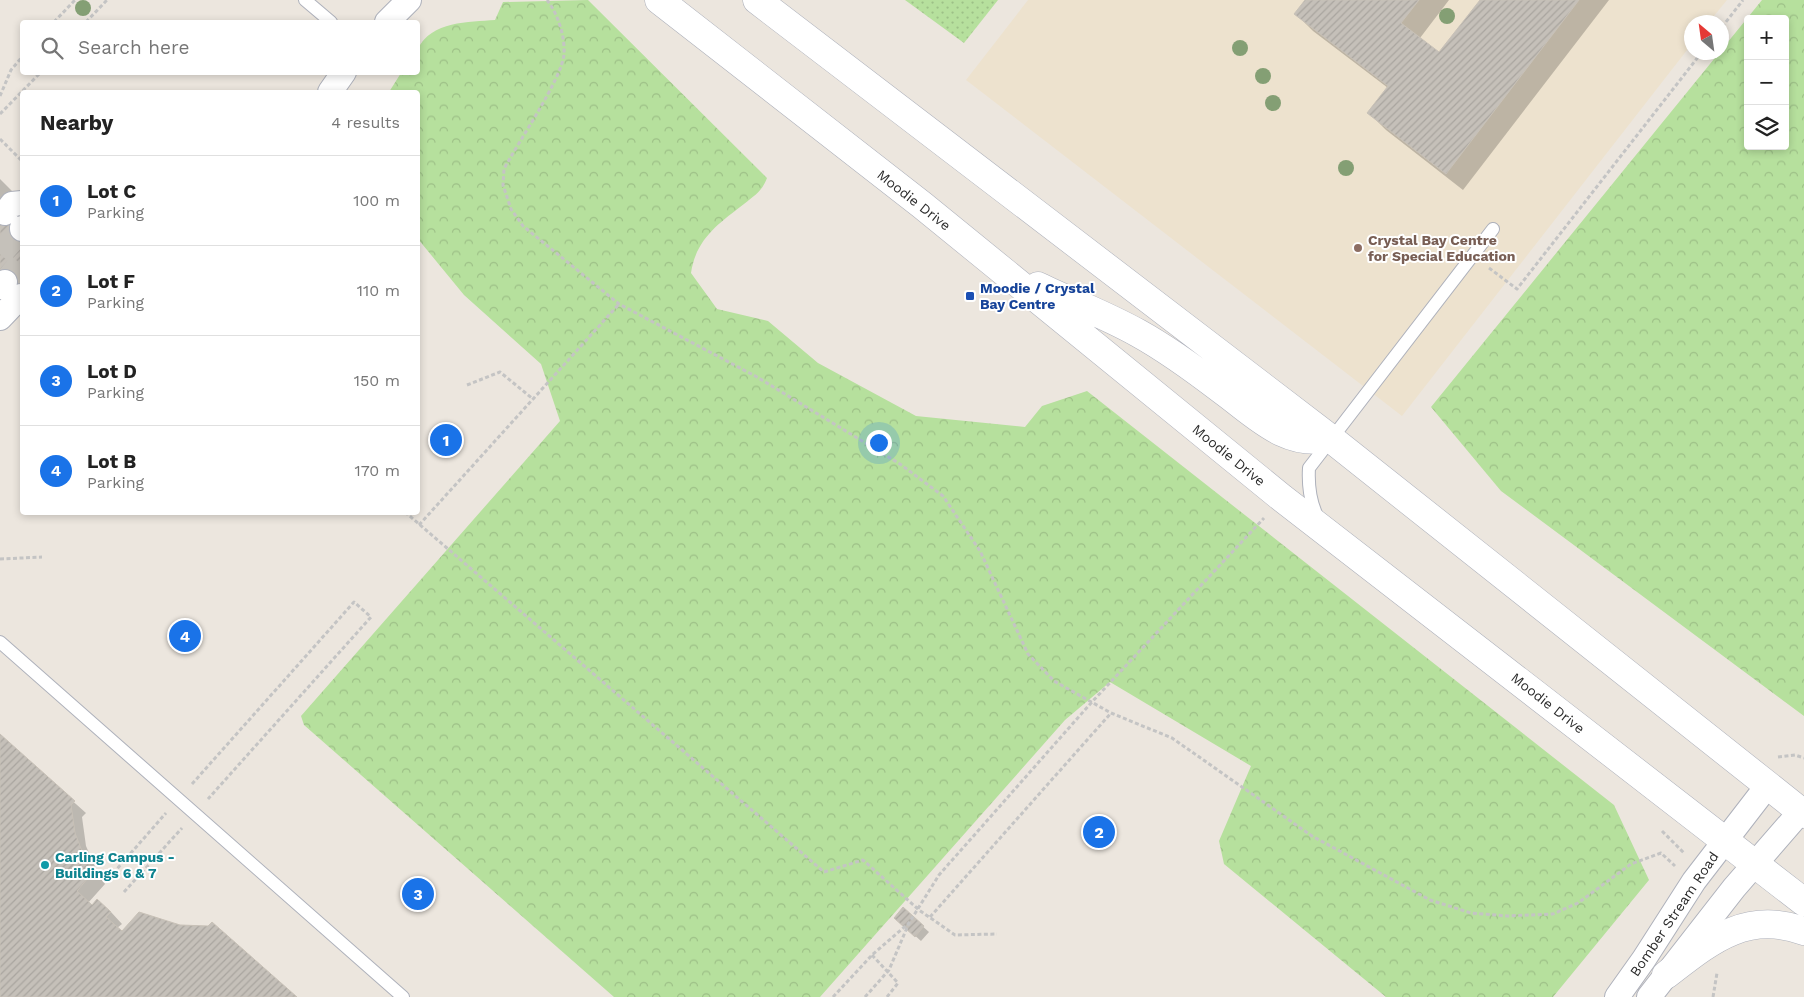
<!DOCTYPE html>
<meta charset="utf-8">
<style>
body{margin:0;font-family:"Work Sans",sans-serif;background:#f2f2f2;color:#222}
.controls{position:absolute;right:15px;top:15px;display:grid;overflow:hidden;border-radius:5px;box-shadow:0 2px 8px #0003}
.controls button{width:45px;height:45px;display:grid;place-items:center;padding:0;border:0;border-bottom:1px solid #e0e0e0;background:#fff;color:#222;font:25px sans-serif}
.compass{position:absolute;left:1684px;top:15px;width:45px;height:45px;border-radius:50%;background:#fff;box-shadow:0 2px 8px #0003;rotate:331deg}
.you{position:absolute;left:878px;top:442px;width:18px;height:18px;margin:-12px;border:4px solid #fff;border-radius:50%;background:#1a73e8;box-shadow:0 0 0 8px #1a73e833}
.badge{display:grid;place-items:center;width:32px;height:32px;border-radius:50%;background:#1a73e8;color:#fff;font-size:16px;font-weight:700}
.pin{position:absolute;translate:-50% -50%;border:2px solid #fff;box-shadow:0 1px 5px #0006}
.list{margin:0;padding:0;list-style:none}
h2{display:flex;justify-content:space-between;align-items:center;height:65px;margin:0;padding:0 20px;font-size:21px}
h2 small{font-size:16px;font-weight:400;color:#767676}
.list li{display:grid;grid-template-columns:32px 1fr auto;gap:15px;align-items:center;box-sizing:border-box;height:90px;padding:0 20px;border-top:1px solid #e0e0e0}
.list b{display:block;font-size:19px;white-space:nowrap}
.list p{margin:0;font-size:16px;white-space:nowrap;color:#767676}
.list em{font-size:16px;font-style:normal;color:#767676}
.icon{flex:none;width:28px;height:28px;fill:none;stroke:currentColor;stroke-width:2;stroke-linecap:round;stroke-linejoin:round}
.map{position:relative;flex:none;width:1804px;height:997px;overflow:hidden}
.search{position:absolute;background:#fff;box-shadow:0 2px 8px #0003;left:20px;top:20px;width:400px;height:55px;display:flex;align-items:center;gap:12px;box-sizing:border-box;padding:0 18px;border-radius:5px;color:#767676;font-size:19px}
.panel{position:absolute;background:#fff;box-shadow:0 2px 8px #0003;left:20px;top:90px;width:400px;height:425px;border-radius:5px}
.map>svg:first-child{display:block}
.education{fill:#ede2ce}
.grass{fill:url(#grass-dots)}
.forest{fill:url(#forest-crowns);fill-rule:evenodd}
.shadow{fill:#0003}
.building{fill:url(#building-hatch);stroke:#c8c1b7}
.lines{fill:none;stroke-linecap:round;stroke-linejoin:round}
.minor-tunnel{stroke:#c5c1ba;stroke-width:24;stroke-dasharray:24 12;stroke-linecap:butt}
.service-casing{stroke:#aeb1bb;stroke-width:14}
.minor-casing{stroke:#aeb1bb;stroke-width:26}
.secondary-casing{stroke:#aeb1bb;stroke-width:29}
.path{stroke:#c4c4c4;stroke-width:3;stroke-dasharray:4 2.5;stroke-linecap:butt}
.service{stroke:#fff;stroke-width:12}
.minor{stroke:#fff;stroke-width:24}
.secondary{stroke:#fff;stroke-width:28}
.tree{fill:#849f74}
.education-dot{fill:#8d6e63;stroke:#fff;stroke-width:2}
.transit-dot{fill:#1a4fb4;stroke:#fff;stroke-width:2}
.culture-dot{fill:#0f9aa8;stroke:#fff;stroke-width:2}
.labels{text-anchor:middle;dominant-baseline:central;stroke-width:4;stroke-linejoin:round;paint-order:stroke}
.street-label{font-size:14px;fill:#2b2b2b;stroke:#fff}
.education-label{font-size:14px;font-weight:bold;fill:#785e54;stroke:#fff;text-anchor:start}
.transit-label{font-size:14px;font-weight:bold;fill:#164399;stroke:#fff;text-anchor:start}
.culture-label{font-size:14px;font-weight:bold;fill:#0d838f;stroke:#fff;text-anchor:start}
</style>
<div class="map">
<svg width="1804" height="997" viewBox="0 0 1804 997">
<defs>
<pattern id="grass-dots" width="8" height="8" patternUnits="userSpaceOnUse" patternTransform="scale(1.25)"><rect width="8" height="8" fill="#b6e09d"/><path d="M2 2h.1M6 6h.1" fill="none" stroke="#9dc087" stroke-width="1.8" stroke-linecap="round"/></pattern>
<pattern id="forest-crowns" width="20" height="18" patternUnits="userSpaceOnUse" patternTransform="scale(1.25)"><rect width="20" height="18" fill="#b6e09d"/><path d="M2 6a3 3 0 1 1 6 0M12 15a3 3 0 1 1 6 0" fill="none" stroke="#9dc087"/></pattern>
<pattern id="building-hatch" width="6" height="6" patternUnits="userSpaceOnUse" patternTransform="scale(1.25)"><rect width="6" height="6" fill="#c5c0b9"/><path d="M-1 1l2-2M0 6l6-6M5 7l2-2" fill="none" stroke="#a9a59f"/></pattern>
</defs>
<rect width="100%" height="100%" fill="#ece6de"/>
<!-- education -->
<path class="education" d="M1028 0H1727L1709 22H1692L1691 45 1402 416 966 80Z"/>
<!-- grass -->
<path class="grass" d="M905 0H998L964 43Z"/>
<!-- forest -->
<path class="forest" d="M588 0 767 178C762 191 755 195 744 204 718 224 696 239 691 273L717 309 768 321 818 363 916 416 1025 427 1042 406 1087 391 1614 805 1649 880 1553 997H1386L1224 864 1219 841 1251 766 1110 682 1065 720 820 997H614L304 725 301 716 560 421 541 364 464 295 418 239V92H389L401 73 418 72C418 66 416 55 418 49 431 21 469 22 495 20L503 2Z
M1762 0H1804V716L1501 491 1431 407ZM1748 19H1785V146H1748Z"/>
<!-- shadow -->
<path class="shadow" d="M1306 0H1449L1420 38 1440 54 1481 0H1609L1463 190 1386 130 1369 113 1388 88 1313 31 1296 14Z
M0 179 17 196 2 212 22 231V297L0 276Z
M0 736 86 813 82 817 86 846 97 871 105 884 88 903 111 912 122 924 117 928 122 933 295 997H0Z
M903 909 929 932 921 941 901 923Z"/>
<!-- building -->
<path class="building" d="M1305 0H1419L1401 23 1439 52 1480 0H1579L1446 174 1367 113 1388 86 1294 14Z
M0 209 22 229V298L0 277Z
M0 734 75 801 71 805 75 833 85 859 94 871 77 891 92 905 97 899 111 912 106 917 122 931 139 912 180 925 208 926 212 922 297 997H0Z
M903 907 924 926 915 937 894 918Z"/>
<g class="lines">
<!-- minor-tunnel -->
<path class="minor-tunnel" d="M0 254 22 229
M5 282 22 262"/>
<!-- service casing -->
<g class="service-casing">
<path id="service" d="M305 0 331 22
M1318 518C1310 502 1308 485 1309 468L1493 229
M0 642 403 997"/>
</g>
<!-- minor casing -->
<g class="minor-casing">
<path id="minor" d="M387 22 409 0
M330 92 344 72
M5 213 12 204 22 203
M22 229V228
M0 287 5 282
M0 318 21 296
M1617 997 1644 959 1694 881 1768 785
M1649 997 1734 888 1801 811"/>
</g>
<!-- secondary casing -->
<g class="secondary-casing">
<path id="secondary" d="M659 0 922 205 1282 498 1804 902
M757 0 1330 438 1804 814
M1038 286C1071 302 1106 315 1138 333 1167 349 1197 371 1223 391 1256 415 1286 448 1330 438
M1666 975C1710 941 1746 910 1804 931"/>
</g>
<!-- path -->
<path class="path" d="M547 0C558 14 565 36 564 54 562 79 518 142 504 169L503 185 511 209 523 226 619 304 757 377 900 464 943 496 980 551 1028 654 1054 681 1111 713 1172 738 1312 836 1430 900 1471 913 1507 916 1553 914 1578 903 1631 864 1661 853 1675 866
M54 22 75 0
M86 22 107 0
M1722 27 1743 0
M0 96 11 70 22 57
M0 114 41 72
M0 139 22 161
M1489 268 1517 289 1702 52
M467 385 500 372 533 399
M405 512 824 872 863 860 919 910 955 935 997 934
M419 525 619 304
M0 559 42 557
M1778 757 1795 755 1804 758
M192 784 354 602 371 617 208 799
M1662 831 1684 853
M109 878 166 813
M124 892 182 828
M930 917 1111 713
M872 955 898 983 887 997
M833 997 872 955 909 923
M865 997 889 970 909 923 939 875 1091 703 1264 518
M1713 997 1717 973"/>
<!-- service -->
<use href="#service" class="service"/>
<!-- minor -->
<use href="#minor" class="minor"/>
<!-- secondary -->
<use href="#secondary" class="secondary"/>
</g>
<!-- trees -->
<g class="tree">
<circle cx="83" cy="8" r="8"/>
<circle cx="1447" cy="16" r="8"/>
<circle cx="1240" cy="48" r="8"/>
<circle cx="1263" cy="76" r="8"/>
<circle cx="1273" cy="103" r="8"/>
<circle cx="1346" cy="168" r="8"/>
</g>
<!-- markers -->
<circle class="education-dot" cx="1358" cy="248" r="5"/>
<rect class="transit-dot" x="965" y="291" width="10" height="10" rx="2.5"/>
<circle class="culture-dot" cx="45" cy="865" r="5"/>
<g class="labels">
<!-- street labels -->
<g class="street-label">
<text transform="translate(914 200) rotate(38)">Moodie Drive</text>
<text transform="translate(1229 455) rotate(39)">Moodie Drive</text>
<text transform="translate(1548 703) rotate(38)">Moodie Drive</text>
<text transform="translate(1674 914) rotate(-56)">Bomber Stream Road</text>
</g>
<!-- education labels -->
<g class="education-label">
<text x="1368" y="240">Crystal Bay Centre<tspan x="1368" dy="16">for Special Education</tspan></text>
</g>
<!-- transit labels -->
<g class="transit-label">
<text x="980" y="288">Moodie / Crystal<tspan x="980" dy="16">Bay Centre</tspan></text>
</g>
<!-- culture labels -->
<g class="culture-label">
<text x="55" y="857">Carling Campus -<tspan x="55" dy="16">Buildings 6 &amp; 7</tspan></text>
</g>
</g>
</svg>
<div class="controls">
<button>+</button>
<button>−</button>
<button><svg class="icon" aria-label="layers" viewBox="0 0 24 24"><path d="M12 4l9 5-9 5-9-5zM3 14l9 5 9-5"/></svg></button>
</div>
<svg class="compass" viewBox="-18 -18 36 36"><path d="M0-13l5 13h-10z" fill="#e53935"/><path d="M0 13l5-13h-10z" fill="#767676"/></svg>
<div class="you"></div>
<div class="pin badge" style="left:446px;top:440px">1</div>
<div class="pin badge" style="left:1099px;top:832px">2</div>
<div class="pin badge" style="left:418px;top:894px">3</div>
<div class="pin badge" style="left:185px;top:636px">4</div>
<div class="search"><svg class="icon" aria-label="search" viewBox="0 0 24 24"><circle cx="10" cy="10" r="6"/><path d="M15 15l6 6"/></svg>Search here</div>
<section class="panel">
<h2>Nearby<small>4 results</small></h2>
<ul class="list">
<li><span class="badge">1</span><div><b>Lot C</b><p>Parking</p></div><em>100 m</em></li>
<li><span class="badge">2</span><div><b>Lot F</b><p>Parking</p></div><em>110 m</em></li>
<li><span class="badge">3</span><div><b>Lot D</b><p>Parking</p></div><em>150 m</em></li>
<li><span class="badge">4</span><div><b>Lot B</b><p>Parking</p></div><em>170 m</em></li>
</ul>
</section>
</div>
